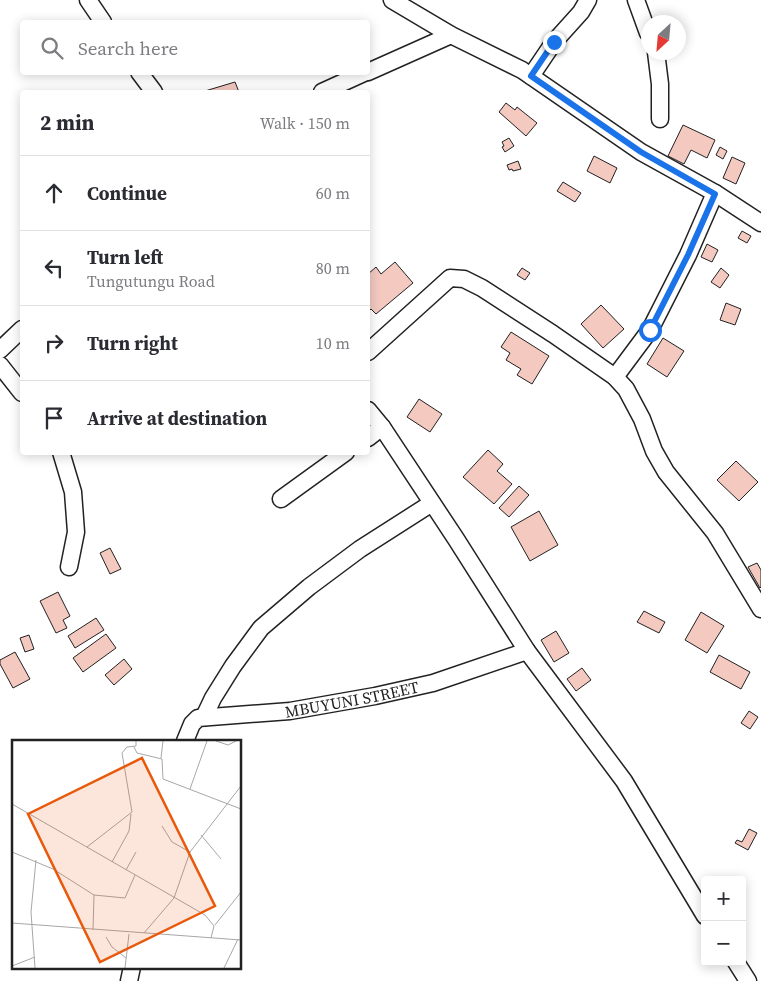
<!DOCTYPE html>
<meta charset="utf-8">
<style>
body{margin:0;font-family:"Source Serif 4",serif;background:#f2f2f3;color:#2b2b33}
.controls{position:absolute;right:15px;bottom:15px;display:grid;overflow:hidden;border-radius:5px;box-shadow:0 2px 12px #0003}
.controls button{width:45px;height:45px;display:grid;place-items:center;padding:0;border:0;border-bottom:1px solid #e1e1e2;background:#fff;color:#2b2b33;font:25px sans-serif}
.compass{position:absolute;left:641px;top:15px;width:45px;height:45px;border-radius:50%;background:#fff;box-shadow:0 2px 12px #0003;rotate:206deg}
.stop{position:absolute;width:15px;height:15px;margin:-11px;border:4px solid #1a73e8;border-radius:50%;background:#fff}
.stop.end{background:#1a73e8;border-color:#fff;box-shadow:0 1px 5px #0008}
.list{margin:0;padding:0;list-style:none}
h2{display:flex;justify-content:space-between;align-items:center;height:65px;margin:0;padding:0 20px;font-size:21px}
h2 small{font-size:16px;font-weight:400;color:#7c7c81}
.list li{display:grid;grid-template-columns:32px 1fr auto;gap:15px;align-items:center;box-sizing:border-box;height:75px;padding:0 20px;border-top:1px solid #e1e1e2}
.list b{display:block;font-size:19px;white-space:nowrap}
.list p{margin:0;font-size:16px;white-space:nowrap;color:#7c7c81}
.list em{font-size:16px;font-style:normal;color:#7c7c81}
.icon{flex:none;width:28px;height:28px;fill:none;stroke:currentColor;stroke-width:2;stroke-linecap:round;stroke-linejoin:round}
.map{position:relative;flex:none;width:761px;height:981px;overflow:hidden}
.search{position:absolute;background:#fff;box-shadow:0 2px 12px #0003;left:20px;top:20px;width:350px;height:55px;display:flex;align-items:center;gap:12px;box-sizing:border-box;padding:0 18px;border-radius:5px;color:#7c7c81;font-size:19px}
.panel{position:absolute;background:#fff;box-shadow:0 2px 12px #0003;left:20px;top:90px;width:350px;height:365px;border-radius:5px}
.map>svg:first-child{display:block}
.building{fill:#f3c9c0;stroke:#222}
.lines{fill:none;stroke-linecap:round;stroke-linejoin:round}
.minor-casing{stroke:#222;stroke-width:19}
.minor{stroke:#fff;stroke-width:16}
.route{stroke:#1a73e8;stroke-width:6}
.labels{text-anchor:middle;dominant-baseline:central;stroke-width:4;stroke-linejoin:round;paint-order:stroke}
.street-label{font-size:16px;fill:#222;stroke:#fff}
.inset-road{fill:none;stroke:#a7a7a7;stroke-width:1}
.view{fill:#e8590c;fill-opacity:0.15;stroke:#e8590c;stroke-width:2.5}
.inset-edge{fill:none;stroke:#222;stroke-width:2.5}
</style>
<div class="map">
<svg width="761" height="981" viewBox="0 0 761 981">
<rect width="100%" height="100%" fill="#fff"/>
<!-- building -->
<path class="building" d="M235 82 239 92H205V91Z
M506 103 515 110 517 107 537 123 526 136 499 112Z
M683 125 715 140 707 158 691 150 684 164 668 156Z
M509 138 514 146 505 152 502 147 504 146 502 142Z
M720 147 727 151 723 159 716 155Z
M594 156 617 168 610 183 587 171Z
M732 157 745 163 736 184 723 178Z
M518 161 521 169 513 171 512 169 509 170 507 165Z
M563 182 581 193 575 202 557 191Z
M742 231 751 236 747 243 738 238Z
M707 244 718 250 712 262 701 257Z
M395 262 413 283 376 314 371 309 369 311 368 309V274L376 267 381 274Z
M522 268 530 273 525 280 517 275Z
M721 268 729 275 720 288 711 282Z
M726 303 741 309 735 325 720 320Z
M601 305 624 329 603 348 581 324Z
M511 332 549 356 532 384 517 375 521 369 506 360 510 353 501 347Z
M663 338 684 351 667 377 647 364Z
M419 399 442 414 430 432 407 417Z
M488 450 503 464 497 471 512 484 494 504 463 477Z
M736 461 758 482 739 501 717 480Z
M519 486 529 495 509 517 499 508Z
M539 511 558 545 530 561 511 527Z
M110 548 121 569 110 574 100 553Z
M757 563 761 570V587L760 588 748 567Z
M58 592 70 616 63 620 67 628 56 633 40 601Z
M644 611 665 622 659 633 637 622Z
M701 612 724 626 707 653 685 640Z
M96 618 104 630 75 648 68 636Z
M556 631 569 653 554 662 541 640Z
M106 634 116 648 83 672 73 658Z
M29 635 34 649 25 652 20 638Z
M15 652 30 679 13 688 0 664V660Z
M719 655 750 672 741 689 710 672Z
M124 659 132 669 114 685 105 675Z
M582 668 591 680 576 691 567 679Z
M749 711 758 717 750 729 741 723Z
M749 829 757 833 748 850 735 843 737 840 742 842Z"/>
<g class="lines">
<!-- minor casing -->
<g class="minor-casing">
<g id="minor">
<path d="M88 0 103 22"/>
<path d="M392 0 451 35 522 70 641 152 715 193 761 223"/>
<path d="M636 0 648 33"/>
<path d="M656 52 660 84V119"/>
<path d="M139 72 154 92"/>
<path d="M368 72 451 35"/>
<path d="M531 76 554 42 581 12 588 0"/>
<path d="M322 92 366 72"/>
<path d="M0 350 22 329"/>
<path d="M368 352 450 278 464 279 482 288 553 334 615 377 626 389 642 419 654 451 666 472 715 533 761 609"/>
<path d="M0 365 22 393"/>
<path d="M615 377 650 330 688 255 715 193"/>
<path d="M368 410 382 427 456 539 527 651 624 781 705 916"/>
<path d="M368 438 382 427"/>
<path d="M61 452 73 492 76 532 69 567"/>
<path d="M281 499 346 452"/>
<path d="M204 717 213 698 233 666 261 628 309 587 360 549 432 503"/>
<path id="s1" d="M185 741 192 724 198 718 290 711 375 696 433 683 527 651"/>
<path d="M736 962 748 981"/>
<path d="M129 981 132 967"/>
</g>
</g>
<!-- minor -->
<use href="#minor" class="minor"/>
</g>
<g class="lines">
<!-- route -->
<path class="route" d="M554 42 531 76 641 152 715 194 688 255 650 330"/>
</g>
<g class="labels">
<!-- street labels -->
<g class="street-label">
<text stroke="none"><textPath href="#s1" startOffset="182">MBUYUNI STREET</textPath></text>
</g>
</g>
<!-- overview -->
<g transform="translate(12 740)">
<rect width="229" height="229" fill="#fff"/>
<path class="inset-road" d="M204 1 216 5 224 1M122 7 125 13 150 19 151 39 229 69M149 18 151 1M178 49 195 1M0 64 193 175 202 186 199 198M150 86 160 102 178 112M189 95 209 119M75 107 120 72 110 13 115 7 124 6V1M0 112 41 129 82 155 113 158 123 135M100 122 117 91 119 74M114 130 124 112M0 183 229 200M203 185 229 152M81 190 82 155M132 193 162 158 178 112 229 46M94 197 100 207 114 218M0 226 23 217M23 228 19 172 24 120M113 228 117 194M212 228 226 199"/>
<path class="view" d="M130 18 203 166 88 222 16 74Z"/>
<rect width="229" height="229" class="inset-edge"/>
</g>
</svg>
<div class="controls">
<button>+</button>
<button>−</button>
</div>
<svg class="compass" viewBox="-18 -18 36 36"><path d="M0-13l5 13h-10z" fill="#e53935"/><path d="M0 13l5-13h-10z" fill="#7c7c81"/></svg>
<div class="stop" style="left:650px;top:330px"></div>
<div class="stop end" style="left:554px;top:42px"></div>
<div class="search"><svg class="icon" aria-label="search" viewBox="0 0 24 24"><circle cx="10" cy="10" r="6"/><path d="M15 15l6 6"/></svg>Search here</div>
<section class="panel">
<h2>2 min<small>Walk · 150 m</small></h2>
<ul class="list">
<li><svg class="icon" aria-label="ahead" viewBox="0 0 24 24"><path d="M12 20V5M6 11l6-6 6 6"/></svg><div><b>Continue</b></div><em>60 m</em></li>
<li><svg class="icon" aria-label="left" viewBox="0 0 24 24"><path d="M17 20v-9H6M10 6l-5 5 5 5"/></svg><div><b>Turn left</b><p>Tungutungu Road</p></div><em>80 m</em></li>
<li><svg class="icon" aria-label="right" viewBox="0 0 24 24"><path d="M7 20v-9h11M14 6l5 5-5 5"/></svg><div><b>Turn right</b></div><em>10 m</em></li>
<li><svg class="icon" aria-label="arrive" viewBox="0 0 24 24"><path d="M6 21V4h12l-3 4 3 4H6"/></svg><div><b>Arrive at destination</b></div></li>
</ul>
</section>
</div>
